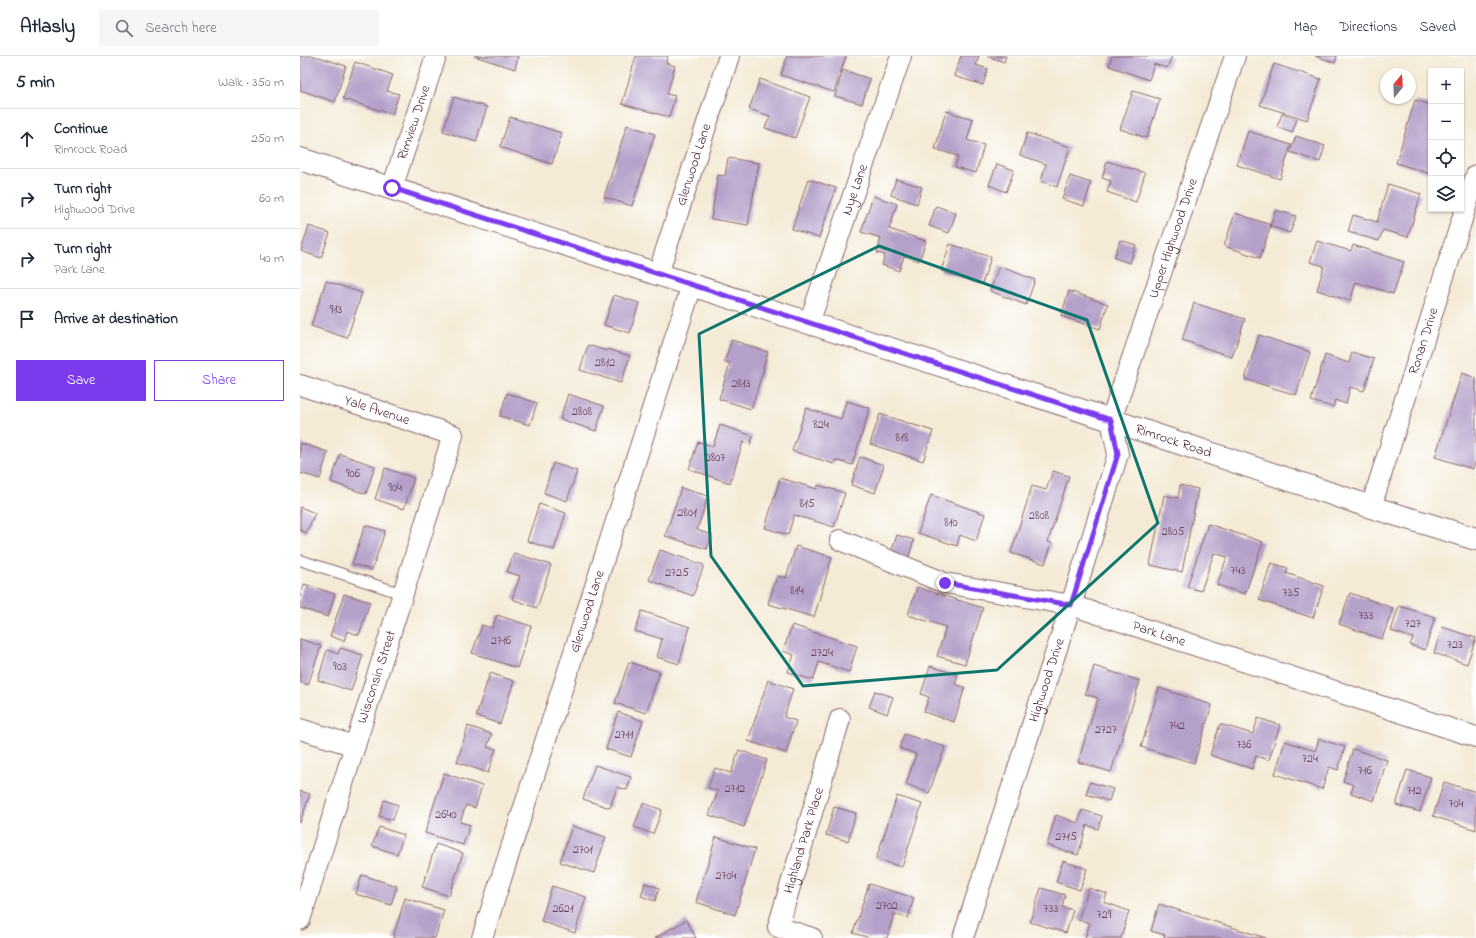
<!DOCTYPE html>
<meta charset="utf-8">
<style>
body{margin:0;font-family:"Indie Flower",sans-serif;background:#f6f6f7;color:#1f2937}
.controls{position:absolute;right:12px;top:12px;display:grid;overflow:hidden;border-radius:0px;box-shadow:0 1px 3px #0004}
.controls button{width:36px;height:36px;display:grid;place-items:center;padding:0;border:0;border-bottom:1px solid #e0e1e3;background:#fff;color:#1f2937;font:20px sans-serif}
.compass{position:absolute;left:1080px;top:12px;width:36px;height:36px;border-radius:50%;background:#fff;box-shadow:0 1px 3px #0004;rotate:18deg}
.stop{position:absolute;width:12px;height:12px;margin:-9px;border:3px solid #7c3aed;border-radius:50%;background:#fff}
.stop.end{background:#7c3aed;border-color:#fff;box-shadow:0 1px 4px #0008}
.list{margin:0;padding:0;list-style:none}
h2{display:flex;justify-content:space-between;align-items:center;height:52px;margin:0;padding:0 16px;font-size:17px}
h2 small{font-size:13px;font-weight:400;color:#747a83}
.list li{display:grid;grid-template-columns:26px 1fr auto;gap:12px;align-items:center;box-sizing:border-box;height:60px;padding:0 16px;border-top:1px solid #e0e1e3}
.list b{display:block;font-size:15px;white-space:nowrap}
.list p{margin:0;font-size:13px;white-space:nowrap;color:#747a83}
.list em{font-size:13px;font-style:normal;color:#747a83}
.actions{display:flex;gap:8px;padding:12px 16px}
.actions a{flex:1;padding:9px 0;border:1px solid #7c3aed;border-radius:0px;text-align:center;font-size:14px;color:#7c3aed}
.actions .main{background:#7c3aed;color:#fff}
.icon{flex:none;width:22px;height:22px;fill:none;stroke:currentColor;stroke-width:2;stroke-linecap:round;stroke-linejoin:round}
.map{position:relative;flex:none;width:1176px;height:882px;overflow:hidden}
header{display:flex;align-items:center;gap:24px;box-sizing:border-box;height:56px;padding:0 20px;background:#fff;border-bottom:1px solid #e0e1e3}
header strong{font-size:19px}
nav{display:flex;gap:22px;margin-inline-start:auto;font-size:14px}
.search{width:280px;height:36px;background:#f6f6f7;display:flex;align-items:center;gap:10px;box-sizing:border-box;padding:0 14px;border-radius:0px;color:#747a83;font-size:15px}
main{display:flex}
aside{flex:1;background:#fff}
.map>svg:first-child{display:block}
.building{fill:#b5a0c9}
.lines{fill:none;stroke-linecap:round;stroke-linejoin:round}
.lane-casing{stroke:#866666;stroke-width:12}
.street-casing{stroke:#866666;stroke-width:22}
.secondary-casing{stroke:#866666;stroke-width:24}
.lane{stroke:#fff;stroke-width:10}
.street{stroke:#fff;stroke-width:20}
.secondary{stroke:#fff;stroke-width:22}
.route{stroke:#7c3aed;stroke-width:5}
.marked{fill:none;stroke:#0f766e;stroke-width:3;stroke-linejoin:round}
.labels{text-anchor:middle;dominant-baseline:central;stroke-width:4;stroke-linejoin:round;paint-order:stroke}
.number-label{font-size:12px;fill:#653f52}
.street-label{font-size:14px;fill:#4a1f2b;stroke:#fff}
</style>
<header>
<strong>Atlasly</strong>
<div class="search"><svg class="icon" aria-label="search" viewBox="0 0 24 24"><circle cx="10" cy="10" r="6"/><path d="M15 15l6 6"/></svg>Search here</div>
<nav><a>Map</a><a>Directions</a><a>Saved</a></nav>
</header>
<main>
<aside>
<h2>5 min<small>Walk · 350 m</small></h2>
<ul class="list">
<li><svg class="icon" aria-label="ahead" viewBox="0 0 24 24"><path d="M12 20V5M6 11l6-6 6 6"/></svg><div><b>Continue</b><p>Rimrock Road</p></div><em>250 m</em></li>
<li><svg class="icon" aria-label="right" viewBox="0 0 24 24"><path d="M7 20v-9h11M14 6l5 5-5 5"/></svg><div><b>Turn right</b><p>Highwood Drive</p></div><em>60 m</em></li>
<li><svg class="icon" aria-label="right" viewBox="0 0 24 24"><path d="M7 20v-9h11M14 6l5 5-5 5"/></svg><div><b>Turn right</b><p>Park Lane</p></div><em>40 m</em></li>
<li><svg class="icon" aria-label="arrive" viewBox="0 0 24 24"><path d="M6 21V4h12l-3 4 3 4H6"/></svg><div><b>Arrive at destination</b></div></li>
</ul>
<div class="actions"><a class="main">Save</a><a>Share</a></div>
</aside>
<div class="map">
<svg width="1176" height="882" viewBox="0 0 1176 882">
<rect width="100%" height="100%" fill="#fff"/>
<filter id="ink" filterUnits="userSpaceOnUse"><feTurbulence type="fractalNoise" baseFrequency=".025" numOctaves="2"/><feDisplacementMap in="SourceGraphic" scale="8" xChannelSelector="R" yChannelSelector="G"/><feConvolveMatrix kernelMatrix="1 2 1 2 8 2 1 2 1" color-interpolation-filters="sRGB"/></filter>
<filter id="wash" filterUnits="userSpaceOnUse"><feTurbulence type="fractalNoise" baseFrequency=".012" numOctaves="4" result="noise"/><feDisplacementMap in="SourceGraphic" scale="16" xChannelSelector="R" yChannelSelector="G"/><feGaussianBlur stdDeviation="0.9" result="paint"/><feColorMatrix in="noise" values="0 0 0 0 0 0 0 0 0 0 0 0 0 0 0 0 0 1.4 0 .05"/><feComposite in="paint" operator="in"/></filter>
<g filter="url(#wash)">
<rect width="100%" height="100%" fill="#f4ead5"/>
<g id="blocks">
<!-- building -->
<path class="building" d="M0 0H15L46 10 35 46 0 34Z
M174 0H218L215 13Z
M336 0H368L366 7 375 10 367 38 375 40 369 61 322 48Z
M487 0H546L534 36 481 19Z
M661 0H679L676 9 688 13 683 29 654 20Z
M687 0H706L704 6Z
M812 0H872L867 12 854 8 849 24 809 10Z
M1015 0H1037L1035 7Z
M55 6 93 19 87 35 99 38 92 58 43 43Z
M974 8 1021 23 1007 64 960 49Z
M543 14 570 23 562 48 535 40Z
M460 23 510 41 495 82 465 72 470 60 449 53Z
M833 35 860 43 847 82 820 73Z
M154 41 187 51 176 86 143 75Z
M1115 44 1131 49V118L1096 107Z
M646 55 673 63 667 84 684 89 676 117 655 111 658 100 635 93Z
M982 58 997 63 992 77 977 71Z
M210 61 262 77 252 108 200 91Z
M327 69 355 78 332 150 304 141Z
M948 75 991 89 980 123 937 109Z
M727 77 770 91 757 131 741 125 746 108 720 99Z
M996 80 1025 90 1020 106 990 96Z
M428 102 459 107 448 169 411 163 418 119 425 120Z
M807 105 845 117 836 146 807 136 811 125 802 122Z
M697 108 714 114 706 136 689 129Z
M770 120 791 127 784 150 762 143Z
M508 123 536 132 519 182 492 173Z
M596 123 622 131 617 148 591 139Z
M1088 128 1121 138 1108 181 1083 174 1079 185 1048 176 1053 159 1077 166Z
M573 140 597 148 589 173 626 185 619 205 604 200 599 215 582 209 585 199 577 197 581 182 561 176Z
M636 150 656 157 649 177 629 170Z
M976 154 996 160 990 177 970 170Z
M935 157 971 169 960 202 924 190Z
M9 170 30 177 21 202 1 195Z
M820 184 836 189 830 207 814 202Z
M1017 185 1051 195 1053 189 1104 206 1093 238 1056 226 1050 245 1017 234 1024 210 1010 206Z
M650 188 691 201 682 228 641 215Z
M699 210 735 224 726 249 690 235Z
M26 225 62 237 47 282 11 270Z
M769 235 808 248 800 273 761 260Z
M314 239 339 247 330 277 304 269Z
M894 247 945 263 932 301 882 284Z
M959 279 1010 296 996 339 945 323Z
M432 284 468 296 463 312H464L451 353 419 343 430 307 424 306Z
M288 289 307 295V293L330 300 321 327 280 314Z
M1052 296 1074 303 1064 335 1050 331 1046 348 1035 344 1033 351 1011 345 1025 299 1049 307Z
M1162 317 1176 322V404L1173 413 1135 401Z
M207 337 237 347 230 369 200 360Z
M268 338 304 350 296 375 260 363Z
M546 345 570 352 552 409 535 404 534 408 492 395 506 352 541 363Z
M580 358 633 375 623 405 570 388Z
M420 369 453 380 450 389 443 386 430 427 389 413 398 386 413 390Z
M0 387 28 396 20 423 0 417Z
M40 398 75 410 66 438 31 426Z
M560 401 584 409 575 437 551 429Z
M253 407 277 415 267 445 244 437Z
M85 412 114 422 104 453 75 443Z
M753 415 769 420 748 486 752 487 745 508 711 497 732 430 746 434Z
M480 422 517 433 518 429 545 437 534 471 494 459 488 479 465 472Z
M880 429 898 433 882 516 850 509 864 439 878 442Z
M381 432 408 440 397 474 412 479 407 493 365 480Z
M631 439 685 458 676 485 660 479 657 490 618 477Z
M239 448 266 457 254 494 227 485Z
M0 451 15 457 6 477 0 474Z
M908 468 963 486 945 538 917 529 927 501 914 497 901 535 887 531Z
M65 469 85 475 72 514 52 508Z
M597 479 614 484 608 503 591 497Z
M496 490 532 501 514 561 468 548 477 520 486 522Z
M360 494 404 509 393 540 349 524Z
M214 497 251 509 237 552 212 543 220 520 207 516Z
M971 507 988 512 986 517 1024 530 1013 562 959 544Z
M4 528 35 538 28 561 0 552V541Z
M617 531 683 552 665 608 637 600 646 571 608 559Z
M1050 537 1093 552 1082 583 1039 568Z
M44 538 70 546 59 579 47 575 44 585 30 580Z
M1099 550 1135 561 1125 594 1110 589 1113 582 1091 575Z
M342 555 390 571 379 608 357 601 362 583 335 575Z
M197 559 231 570 217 612 172 597 182 569 192 572Z
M492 569 557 590 549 616 519 606 513 624 488 616 494 599 483 595Z
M1142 571 1176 582 1167 608 1134 597Z
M0 583 21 590 8 629 0 626Z
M40 592 63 599 51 635 18 624 27 594 38 598Z
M329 606 360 616 346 657 315 647Z
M630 610 658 619 655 628 665 631 654 666 624 656 629 641 621 638Z
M794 610 840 625 811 716 778 706 798 642 785 638Z
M190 617 214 625 200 668 176 660Z
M468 624 493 633 484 661 496 665 486 697 448 685Z
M859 632 912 649 894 707 841 691Z
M575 635 593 641 587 658 569 651Z
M318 656 343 665 331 701 306 693Z
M958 662 980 669 969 704 956 700 952 713 910 699 920 668 953 678Z
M168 670 192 678 187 691 196 693 188 717 157 706Z
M604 678 645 691 629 737 606 728 616 698 599 692Z
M1019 683 1045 691 1038 714 1029 711 1022 733 975 718 985 685 1015 695Z
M1053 693 1087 704 1074 745 1051 737 1054 729 1043 725Z
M439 694 467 704 444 771 409 759 418 735 408 732 415 712 431 717Z
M295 709 331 721 327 734 317 731 310 752 283 743Z
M1107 714 1131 721 1120 756 1096 749Z
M144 717 182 730 175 752 166 749 160 766 170 769 163 789 125 777Z
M790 726 813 733 809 745 786 738Z
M1144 726 1176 736V774L1133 760Z
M0 735 10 738 0 767Z
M597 740 622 748 602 811 576 803Z
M84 744 98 749 93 764 79 760Z
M343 747 362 754 353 778 334 771Z
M534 751 556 757 548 785 526 779Z
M782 754 802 760 798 773 787 769 778 799 747 789 756 759 778 767Z
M272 770 306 781 294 817 260 806Z
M79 771 104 779 97 798 72 790Z
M416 781 455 793 435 859 396 846Z
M136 788 163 797 149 840 122 831Z
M763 805 787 813 780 834 756 826Z
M62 819 97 830 91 849 56 838Z
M345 827 359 832 355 845 341 840Z
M569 828 614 842 608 862 594 858 587 882H570L553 877Z
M252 830 286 841 275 877 241 865Z
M741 832 765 839 762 851 773 854 766 877 730 866Z
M789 832 807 838 804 846 829 855 821 882H785L790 867 778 864Z
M105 842 144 854 135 882H93Z
M859 848 966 882H864L865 879 851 875Z
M386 864 396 882H355Z"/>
</g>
</g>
<g filter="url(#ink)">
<use href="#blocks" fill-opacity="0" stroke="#866666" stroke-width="1"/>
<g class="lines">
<!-- lane casing -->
<g class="lane-casing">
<path id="lane" d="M0 504 103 538"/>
</g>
<!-- street casing -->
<g class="street-casing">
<g id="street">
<path id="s1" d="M92 132 136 0"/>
<path id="s2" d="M358 218 429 0"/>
<path id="s3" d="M509 267 601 0"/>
<path id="s4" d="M0 329 153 379 0 864"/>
<path id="s5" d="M1071 451 1176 119"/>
<path id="s6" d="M540 484 645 527 771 549 1176 681"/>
<path d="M0 673 55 690"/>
<path id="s7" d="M182 882 392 229"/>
<path id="s8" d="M512 882 478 871 540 663"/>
<path id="s9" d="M663 882 771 549 818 398 811 364 935 0"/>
</g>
</g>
<!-- secondary casing -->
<g class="secondary-casing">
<g id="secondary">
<path id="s10" d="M0 103 811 364 1071 451 1176 483"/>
</g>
</g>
<!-- lane -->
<use href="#lane" class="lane"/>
<!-- street -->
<use href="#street" class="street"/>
<!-- secondary -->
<use href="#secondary" class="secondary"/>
</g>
</g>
<g class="lines" filter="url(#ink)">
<!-- route -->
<path class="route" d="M92 132 811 364 818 398 771 549 645 527"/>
</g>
<!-- marked area -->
<path class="marked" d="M579 190 787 264 858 467 697 614 503 630 411 500 399 278Z"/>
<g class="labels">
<!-- number labels -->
<g class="number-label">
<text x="36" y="254">913</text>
<text x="305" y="307">2812</text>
<text x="441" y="328">2813</text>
<text x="282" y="356">2808</text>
<text x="521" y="369">824</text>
<text x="602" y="382">818</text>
<text x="415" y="402">2807</text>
<text x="53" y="418">906</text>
<text x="95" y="432">904</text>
<text x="507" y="448">815</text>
<text x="387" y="457">2801</text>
<text x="739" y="460">2808</text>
<text x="651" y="467">810</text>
<text x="873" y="476">2805</text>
<text x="938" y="515">743</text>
<text x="377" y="517">2725</text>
<text x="497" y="535">814</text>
<text x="991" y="537">735</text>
<text x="1066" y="560">733</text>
<text x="1113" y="568">727</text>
<text x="201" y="585">2716</text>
<text x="1155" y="589">723</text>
<text x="522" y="597">2724</text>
<text x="40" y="611">903</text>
<text x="877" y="670">742</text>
<text x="806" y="674">2727</text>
<text x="324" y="679">2711</text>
<text x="944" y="689">736</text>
<text x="1010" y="703">724</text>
<text x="1065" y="715">716</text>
<text x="435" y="733">2712</text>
<text x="1114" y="735">712</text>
<text x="1156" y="748">704</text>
<text x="146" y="759">2640</text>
<text x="766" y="781">2715</text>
<text x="283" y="794">2701</text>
<text x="426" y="820">2704</text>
<text x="587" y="850">2702</text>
<text x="263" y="853">2621</text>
<text x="751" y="853">733</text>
<text x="804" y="859">729</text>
</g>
<!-- street labels -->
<g class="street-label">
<text stroke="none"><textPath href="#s1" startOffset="69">Rimview Drive</textPath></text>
<text stroke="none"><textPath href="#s2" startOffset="115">Glenwood Lane</textPath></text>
<text stroke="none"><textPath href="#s3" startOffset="141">Nye Lane</textPath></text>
<text stroke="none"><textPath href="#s9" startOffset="735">Upper Highwood Drive</textPath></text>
<text stroke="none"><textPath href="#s5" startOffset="174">Ronan Drive</textPath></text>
<text stroke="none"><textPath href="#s4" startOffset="81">Yale Avenue</textPath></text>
<text stroke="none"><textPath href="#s10" startOffset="918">Rimrock Road</textPath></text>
<text stroke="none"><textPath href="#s7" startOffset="343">Glenwood Lane</textPath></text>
<text stroke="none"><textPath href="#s6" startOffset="334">Park Lane</textPath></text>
<text transform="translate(77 621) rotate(-72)">Wisconsin Street</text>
<text stroke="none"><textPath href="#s9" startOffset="271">Highwood Drive</textPath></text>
<text stroke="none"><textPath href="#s8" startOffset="126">Highland Park Place</textPath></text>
</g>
</g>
</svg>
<div class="controls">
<button>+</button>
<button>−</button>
<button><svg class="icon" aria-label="locate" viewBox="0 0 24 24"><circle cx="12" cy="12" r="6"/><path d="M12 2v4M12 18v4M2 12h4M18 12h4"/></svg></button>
<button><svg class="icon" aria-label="layers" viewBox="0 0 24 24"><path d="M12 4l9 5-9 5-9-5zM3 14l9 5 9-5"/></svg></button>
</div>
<svg class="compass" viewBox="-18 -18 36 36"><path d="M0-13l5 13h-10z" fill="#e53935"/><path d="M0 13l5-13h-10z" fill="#747a83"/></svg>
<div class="stop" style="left:92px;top:132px"></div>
<div class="stop end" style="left:645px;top:527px"></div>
</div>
</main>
